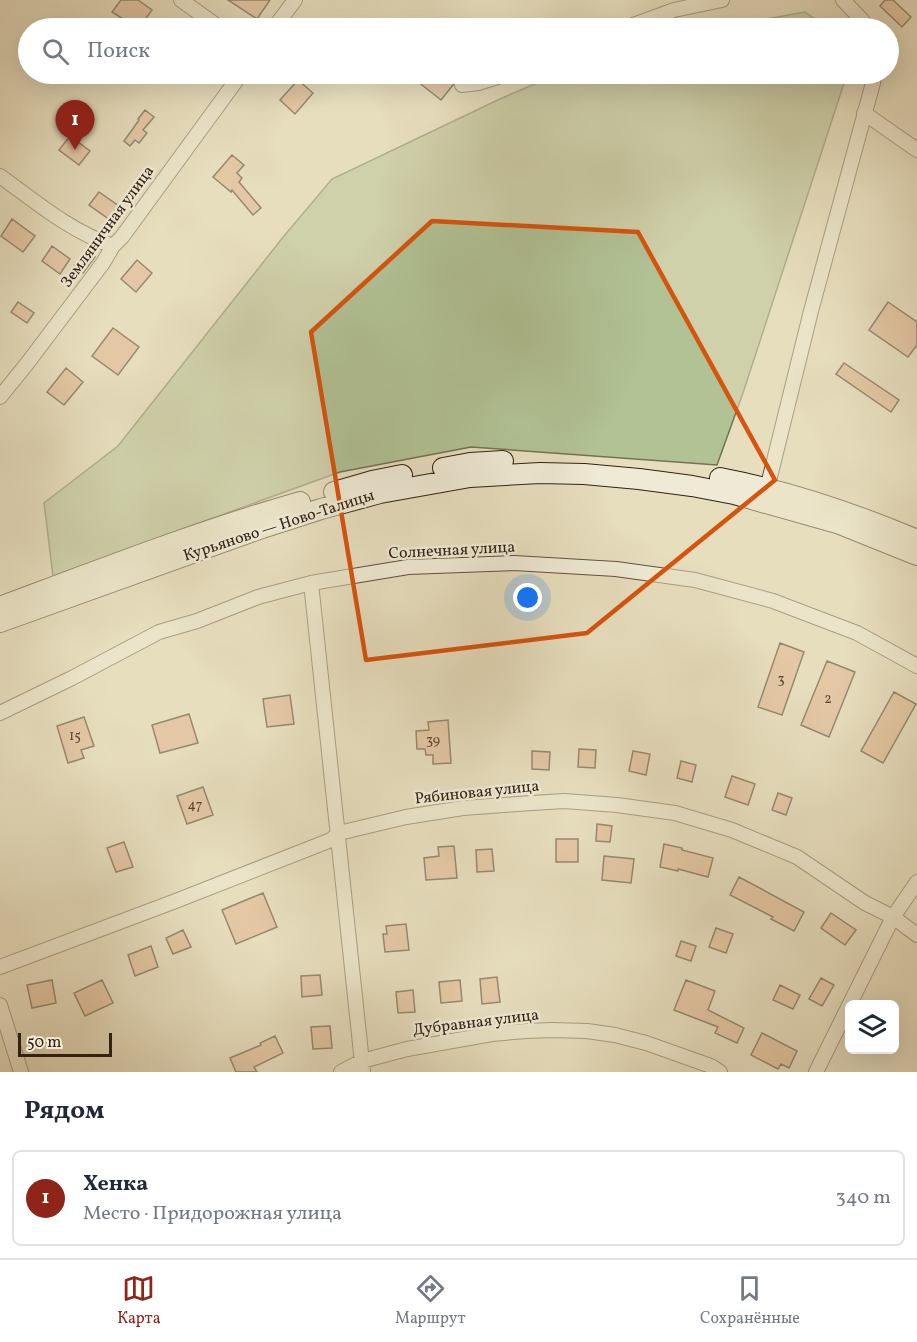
<!DOCTYPE html>
<html lang="ru">
<meta charset="utf-8">
<style>
body{margin:0;font-family:Vollkorn,serif;background:#f2f2f3;color:#1f2937}
.controls{position:absolute;right:18px;bottom:18px;display:grid;overflow:hidden;border-radius:9px;box-shadow:0 6px 24px #0002}
.controls button{width:54px;height:54px;display:grid;place-items:center;padding:0;border:0;border-bottom:2px solid #e0e1e3;background:#fff;color:#1f2937;font:30px sans-serif}
.scale{position:absolute;left:18px;bottom:15px;width:94px;box-sizing:border-box;padding-left:6px;border:3px solid #332213;border-top:0;font-size:16px;line-height:21px;white-space:nowrap;color:#332213;-webkit-text-stroke:4px #efead5;paint-order:stroke}
.you{position:absolute;left:528px;top:598px;width:21px;height:21px;margin:-15px;border:4px solid #fff;border-radius:50%;background:#1a73e8;box-shadow:0 0 0 9px #1a73e833}
.badge{display:grid;place-items:center;width:39px;height:39px;border-radius:50%;background:#8f2418;color:#fff;font-size:20px;font-weight:700}
.pin{position:absolute;translate:-50% -50px;filter:drop-shadow(0 2px 3px #0008)}
.pin::after{content:'';position:absolute;top:32px;width:21px;height:18px;background:inherit;clip-path:polygon(0 0,100% 0,50% 100%)}
.list{margin:0;padding:0;list-style:none}
h2{display:flex;justify-content:space-between;align-items:center;height:78px;margin:0;padding:0 24px;font-size:26px}
h2 small{font-size:20px;font-weight:400;color:#747a83}
.list li{display:grid;grid-template-columns:39px 1fr auto;gap:18px;align-items:center;box-sizing:border-box;height:96px;margin:0 12px 12px;padding:0 12px;border:2px solid #e0e1e3;border-radius:9px}
.list b{display:block;font-size:22px;white-space:nowrap}
.list p{margin:0;font-size:20px;white-space:nowrap;color:#747a83}
.list em{font-size:20px;font-style:normal;color:#747a83}
.icon{flex:none;width:33px;height:33px;fill:none;stroke:currentColor;stroke-width:2;stroke-linecap:round;stroke-linejoin:round}
.map{position:relative;flex:none;width:917px;height:1072px;overflow:hidden}
.search{position:absolute;background:#fff;box-shadow:0 6px 24px #0002;left:18px;right:18px;top:18px;height:66px;display:flex;align-items:center;gap:15px;box-sizing:border-box;padding:0 21px;border-radius:33px;color:#747a83;font-size:22px}
.sheet{height:186px;background:#fff}
nav{display:flex;justify-content:space-around;align-items:center;box-sizing:border-box;height:84px;border-top:2px solid #e0e1e3;background:#fff;font-size:16px;color:#747a83}
nav a{display:grid;justify-items:center;gap:3px}
nav .on{color:#8f2418}
.map>svg:first-child{display:block}
.green{fill:#b1c295;stroke:#727254;stroke-width:1.5}
.building{fill:#dfae87;stroke:#332213;stroke-width:1.5}
.lines{fill:none;stroke-linecap:round;stroke-linejoin:round}
.street-casing{stroke:#60513e;stroke-width:16}
.secondary-casing{stroke:#332213;stroke-width:22}
.street{stroke:#efead5;stroke-width:14}
.secondary{stroke:#efead5;stroke-width:20}
.marked{fill:none;stroke:#d6540d;stroke-width:4.5;stroke-linejoin:round}
.labels{text-anchor:middle;dominant-baseline:central;stroke-width:5;stroke-linejoin:round;paint-order:stroke}
.number-label{font-size:14px;fill:#5e4530}
.street-label{font-size:16px;fill:#332213;stroke:#efead5}
</style>
<div class="map">
<svg width="917" height="1072" viewBox="0 0 917 1072">
<rect width="100%" height="100%" fill="#e7debe"/>
<filter id="stains"><feTurbulence type="fractalNoise" baseFrequency=".00333" numOctaves="4"/><feColorMatrix values="0 0 0 0 .2 0 0 0 0 .09 0 0 0 0 .02 0 0 0 .5 -.17"/></filter>
<radialGradient id="worn" r=".72"><stop offset=".6" stop-color="#630" stop-opacity="0"/><stop offset="1" stop-color="#630" stop-opacity=".3"/></radialGradient>
<!-- green -->
<path class="green" d="M805 12 828 28H715Z
M558 74H847L743 393 717 465 471 447 340 472 53 576 44 503 118 446 284 236 332 179 502 98Z"/>
<!-- building -->
<path class="building" d="M121 0H138L152 10 139 28H137L112 12Z
M228 0H270L257 19Z
M885 0H893L911 17 902 27 880 6Z
M424 74H463L456 78 453 85 441 100 417 81Z
M298 80 313 93 295 114 280 100Z
M145 110 154 117 143 130 147 133 139 143 135 140 130 146 124 141 139 120 138 119Z
M70 136 90 151 79 165 59 150Z
M232 155 244 165 237 173 242 178 239 182 261 208 253 215 232 190 231 192 213 177Z
M99 192 119 206 110 220 89 205Z
M12 219 35 236 23 252 1 236Z
M52 246 70 259 60 274 42 261Z
M86 250 95 257 83 273 74 266Z
M137 260 152 273 136 292 121 279Z
M18 302 34 313 27 323 11 312Z
M888 302 917 322V345L908 357 869 330Z
M113 328 139 347 118 375 92 356Z
M844 363 899 400 891 412 836 374Z
M66 368 83 382 64 405 47 392Z
M780 643 804 652 782 715 758 707Z
M827 661 855 672 829 737 801 725Z
M894 692 916 704 883 763 861 751Z
M290 695 294 724 267 727 263 699Z
M189 714 198 743 160 753 152 725Z
M84 717 94 746 81 750 84 758 68 763 57 726Z
M448 720 451 763 433 764V755H426L425 749H417L416 731 429 730 428 722Z
M579 749 596 750 595 768 578 767Z
M532 751 550 752 549 770 532 769Z
M633 751 650 754 646 775 629 771Z
M681 761 696 765 692 782 677 778Z
M732 776 755 784 748 805 725 797Z
M203 787 213 815 187 824 177 796Z
M778 793 792 798 786 815 772 810Z
M597 824 612 826 610 842 596 841Z
M556 839H578V862H556Z
M124 842 133 867 116 872 107 848Z
M664 844 682 848V850L713 858 708 877 678 869V871L660 867Z
M454 846 457 878 426 880 424 858 439 856 438 847Z
M492 849 494 871 477 872 476 850Z
M604 856 634 859 631 883 602 880Z
M739 877 804 912 794 931 771 919 773 917 730 895Z
M263 893 277 927 236 944 222 910Z
M831 913 856 930 845 945 821 928Z
M406 924 409 950 385 952 383 934H387L386 926Z
M716 928 733 934 726 953 709 947Z
M183 930 191 947 173 954 166 938Z
M681 941 696 946 691 961 676 956Z
M151 946 158 967 135 976 128 955Z
M320 975 322 995 302 997 301 976Z
M497 977 500 1002 482 1004 480 979Z
M821 978 834 985 822 1006 809 999Z
M52 980 56 1003 32 1008 27 985Z
M102 980 113 1003 85 1016 74 993Z
M460 980 462 1001 441 1003 439 982Z
M686 980 715 991 708 1010 744 1028 737 1043 715 1033 718 1027 674 1010Z
M780 985 800 995 793 1009 773 1000Z
M413 990 415 1012 398 1013 396 992Z
M330 1026 332 1048 313 1049 311 1027Z
M762 1033 797 1051 789 1068 781 1064 778 1069 751 1055Z
M275 1036 283 1053 254 1067 257 1072H236L230 1058 261 1045 260 1043Z"/>
<g class="lines">
<!-- street casing -->
<g class="street-casing">
<path id="street" d="M181 0 220 28
M843 0 861 19 867 28
M274 28 295 0
M625 28 674 10 722 0
M462 85 478 83 507 74
M864 113 917 150
M0 176C36 202 70 231 113 246
M0 397 26 365 103 263 113 246 122 237 241 74
M765 497 811 311 873 83 874 74
M311 583 363 1072
M0 713 72 678 159 632 197 621 258 597 311 583 408 567 514 563 616 569 695 580 773 601 857 633 917 666
M0 967 173 902 331 840 339 833 406 817 463 808 517 804 564 801 617 805 675 813 732 830 797 857 865 903 893 917 917 935
M0 1005 21 1072
M341 1072 362 1061 407 1049 492 1034 526 1031 552 1030 587 1031 615 1035 646 1043 711 1066 720 1072
M816 1072 893 917 917 882"/>
</g>
<!-- secondary casing -->
<g class="secondary-casing">
<path id="secondary" d="M443 468 470 463 503 461
M720 478C788 491 853 513 917 540
M334 492 372 481 402 475
M0 607C99 570 199 531 300 502
M0 622 262 528 321 509 380 493 470 477 540 473 584 474 639 479 692 486 734 494 840 524 917 555"/>
</g>
<!-- street -->
<use href="#street" class="street"/>
<!-- secondary -->
<use href="#secondary" class="secondary"/>
</g>
<!-- marked area -->
<path d="M0 0H917V1072H0ZM432 221 638 232 775 480 587 633 366 660 311 332Z" fill="#e7debe" fill-opacity=".55" fill-rule="evenodd"/>
<path class="marked" d="M432 221 638 232 775 480 587 633 366 660 311 332Z"/>
<g class="labels">
<!-- number labels -->
<g class="number-label">
<text x="781" y="679">3</text>
<text x="828" y="699">2</text>
<text x="75" y="736">15</text>
<text x="433" y="740">39</text>
<text x="195" y="805">47</text>
</g>
<!-- street labels -->
<g class="street-label">
<text transform="translate(108 227) rotate(-54)">Земляничная улица</text>
<text transform="translate(279 526) rotate(-18)">Курьяново — Ново-Талицы</text>
<text transform="translate(452 551) rotate(-3)">Солнечная улица</text>
<text transform="translate(477 793) rotate(-6)">Рябиновая улица</text>
<text transform="translate(476 1023) rotate(-7)">Дубравная улица</text>
</g>
</g>
<rect width="100%" height="100%" filter="url(#stains)"/>
<rect width="100%" height="100%" fill="url(#worn)"/>
</svg>
<div class="controls">
<button><svg class="icon" aria-label="layers" viewBox="0 0 24 24"><path d="M12 4l9 5-9 5-9-5zM3 14l9 5 9-5"/></svg></button>
</div>
<div class="scale">50 m</div>
<div class="you"></div>
<div class="pin badge" style="left:75px;top:150px">1</div>
<div class="search"><svg class="icon" aria-label="search" viewBox="0 0 24 24"><circle cx="10" cy="10" r="6"/><path d="M15 15l6 6"/></svg>Поиск</div>
</div>
<section class="sheet">
<h2>Рядом<small></small></h2>
<ul class="list">
<li><span class="badge">1</span><div><b>Хенка</b><p>Место · Придорожная улица</p></div><em>340 m</em></li>
</ul>
</section>
<nav>
<a class="on"><svg class="icon" aria-label="map" viewBox="0 0 24 24"><path d="M3 6l6-2 6 2 6-2v14l-6 2-6-2-6 2zM9 4v14M15 6v14"/></svg>Карта</a>
<a><svg class="icon" aria-label="directions" viewBox="0 0 24 24"><path d="M12 3l9 9-9 9-9-9zM9 14v-3h6M13 9l2 2-2 2"/></svg>Маршрут</a>
<a><svg class="icon" aria-label="saved" viewBox="0 0 24 24"><path d="M7 4h10v16l-5-4-5 4z"/></svg>Сохранённые</a>
</nav>
